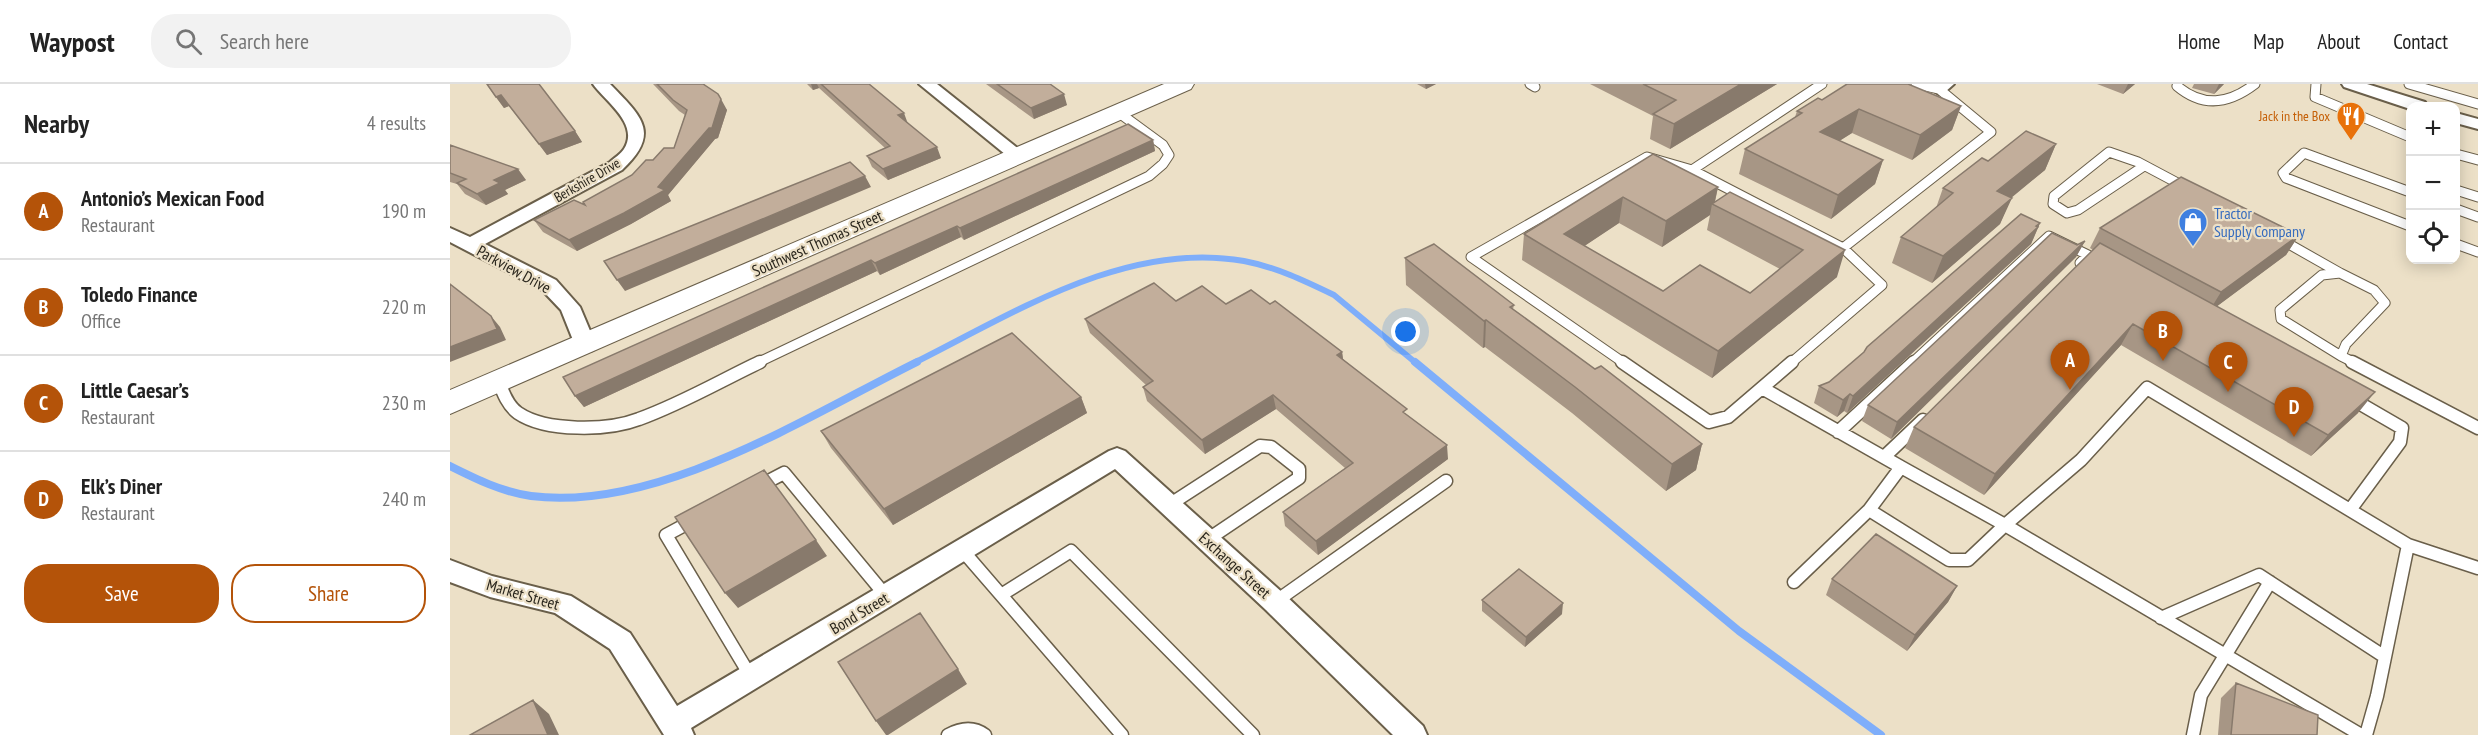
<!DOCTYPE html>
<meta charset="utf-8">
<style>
body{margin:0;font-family:"PT Sans Narrow",sans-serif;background:#f2f2f2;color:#222}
.controls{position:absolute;right:18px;top:18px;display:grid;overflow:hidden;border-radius:12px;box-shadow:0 3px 15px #0003}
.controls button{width:54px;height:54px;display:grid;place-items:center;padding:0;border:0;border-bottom:2px solid #e0e0e0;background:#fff;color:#222;font:30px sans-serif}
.you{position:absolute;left:956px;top:248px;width:21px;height:21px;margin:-15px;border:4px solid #fff;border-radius:50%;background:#1a73e8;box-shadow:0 0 0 9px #1a73e833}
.badge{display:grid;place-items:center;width:39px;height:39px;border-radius:50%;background:#b45309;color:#fff;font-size:20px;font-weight:700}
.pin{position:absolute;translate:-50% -50px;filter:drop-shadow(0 2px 3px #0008)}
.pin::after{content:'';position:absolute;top:32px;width:21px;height:18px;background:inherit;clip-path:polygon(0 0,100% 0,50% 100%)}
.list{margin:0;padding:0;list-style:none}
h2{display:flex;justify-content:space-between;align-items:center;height:78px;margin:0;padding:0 24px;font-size:26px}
h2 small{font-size:20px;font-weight:400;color:#767676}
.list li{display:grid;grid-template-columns:39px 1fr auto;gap:18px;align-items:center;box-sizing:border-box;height:96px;padding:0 24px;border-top:2px solid #e0e0e0}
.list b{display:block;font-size:22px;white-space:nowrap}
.list p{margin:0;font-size:20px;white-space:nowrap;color:#767676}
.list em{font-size:20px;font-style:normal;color:#767676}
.actions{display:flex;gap:12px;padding:18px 24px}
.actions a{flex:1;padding:14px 0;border:2px solid #b45309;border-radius:24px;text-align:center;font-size:21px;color:#b45309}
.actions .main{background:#b45309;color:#fff}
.icon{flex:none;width:33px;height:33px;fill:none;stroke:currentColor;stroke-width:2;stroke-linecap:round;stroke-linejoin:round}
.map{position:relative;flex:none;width:2028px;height:651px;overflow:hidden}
header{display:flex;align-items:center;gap:36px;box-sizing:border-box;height:84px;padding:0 30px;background:#fff;border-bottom:2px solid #e0e0e0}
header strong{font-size:28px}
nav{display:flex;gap:33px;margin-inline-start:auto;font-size:21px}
.search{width:420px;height:54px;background:#f2f2f2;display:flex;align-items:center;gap:15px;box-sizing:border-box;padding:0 21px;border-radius:24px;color:#767676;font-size:22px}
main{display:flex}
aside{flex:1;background:#fff}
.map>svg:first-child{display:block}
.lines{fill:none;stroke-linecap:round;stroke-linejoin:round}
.stream-far1{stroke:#7faefa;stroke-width:6}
.stream{stroke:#7faefa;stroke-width:8}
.lane-far1-casing{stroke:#6a5f4a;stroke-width:11}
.lane-casing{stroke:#6a5f4a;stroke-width:15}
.street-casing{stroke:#6a5f4a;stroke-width:4}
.secondary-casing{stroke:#6a5f4a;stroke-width:2}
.lane-far1{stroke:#fff;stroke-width:9}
.lane{stroke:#fff;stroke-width:12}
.street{fill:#fff;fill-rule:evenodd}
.secondary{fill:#fff;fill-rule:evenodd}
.wall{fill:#a79685;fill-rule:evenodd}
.shaded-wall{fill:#887a6c}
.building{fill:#c2ae9b;stroke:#887a6c;stroke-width:1.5}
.labels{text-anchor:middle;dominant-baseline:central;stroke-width:4.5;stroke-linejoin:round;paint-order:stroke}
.far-food-label{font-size:14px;fill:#c56008;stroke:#ece0c7;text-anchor:end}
.far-street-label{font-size:14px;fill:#29251c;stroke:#ece0c7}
.shop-label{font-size:16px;fill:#366cbe;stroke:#ece0c7;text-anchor:start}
.street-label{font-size:16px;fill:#29251c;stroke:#ece0c7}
</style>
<header>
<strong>Waypost</strong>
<div class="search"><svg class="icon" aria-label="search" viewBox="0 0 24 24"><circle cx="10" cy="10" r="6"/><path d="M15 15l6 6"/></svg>Search here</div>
<nav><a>Home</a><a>Map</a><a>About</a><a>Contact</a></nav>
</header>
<main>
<aside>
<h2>Nearby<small>4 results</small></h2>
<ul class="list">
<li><span class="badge">A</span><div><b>Antonio’s Mexican Food</b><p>Restaurant</p></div><em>190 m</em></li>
<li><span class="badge">B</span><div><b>Toledo Finance</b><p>Office</p></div><em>220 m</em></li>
<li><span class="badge">C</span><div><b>Little Caesar’s</b><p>Restaurant</p></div><em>230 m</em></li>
<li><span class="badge">D</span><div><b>Elk’s Diner</b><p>Restaurant</p></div><em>240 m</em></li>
</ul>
<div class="actions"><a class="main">Save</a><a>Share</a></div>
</aside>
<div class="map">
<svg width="2028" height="651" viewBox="0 0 2028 651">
<rect width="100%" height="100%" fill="#ece0c7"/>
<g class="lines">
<!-- stream-far1 -->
<path class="stream-far1" d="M464 279C564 229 677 156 794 177 826 183 855 197 884 211L966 279"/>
<!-- stream -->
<path class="stream" d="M965 278 1289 547 1431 651
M0 382C26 395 52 408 81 412 208 428 356 333 467 278"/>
<!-- lane-far1 casing -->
<g class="lane-far1-casing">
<path id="lane-far1" d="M1080 0 1085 3
M1728 0 1727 2C1753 24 1779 20 1805 0
M1866 0 1865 13 1960 53
M1959 0 2028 20
M2006 70 2028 76
M1694 82 1628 126 1617 129 1603 120 1604 112 1659 68 1688 78 1735 103
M1242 86 1393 164
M2006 106 2028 113
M1960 108 1854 69 1833 89 1836 94 1960 142
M2006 125 2028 133
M1830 155 1890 189
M2006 160 2028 168
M1890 189 1924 206 1935 219 1896 260 1891 272 1831 235 1830 226 1872 191Z
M1891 272 1905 279
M307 279 699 92 713 80 719 71 713 61 668 28
M1174 279 1021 173 1197 73 1242 86 1372 0
M1341 279 1432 201 1393 164 1541 48 1489 5 1466 0
M1462 279 1599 152 1638 171 1630 179"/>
</g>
<!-- lane casing -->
<g class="lane-casing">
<path id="lane" d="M1172 278 1259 338 1278 333 1342 278
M1902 278 2028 344
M49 298C53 309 58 322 68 329 96 348 158 347 189 335 231 320 270 297 310 278
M1312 304 1451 383 1419 426 1344 498
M1388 348 1464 278
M1434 373 1473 336
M309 402 334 389 436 512
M719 421 810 362 821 363 849 385V394L757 456
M1419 426 1499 476H1518L1555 441 1451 383
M1900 426 1950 358 1952 344 1902 315
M244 436 216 451 301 593
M513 467 672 651
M551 511 621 467 803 651
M825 518 996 397
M1711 534 1809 491 1935 573
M498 651C511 644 523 642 535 651
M1743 651 1751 611 1820 498
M1911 651 1555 441 1631 376 1697 304 1958 461 2028 484
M1916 651 1927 612 1958 461"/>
</g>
<!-- street casing -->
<g class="street-casing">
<path id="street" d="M143 0H160C191 32 212 49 172 86L35 160 106 196 130 223 146 261 143 266 135 268 127 266 111 226 92 206 0 158V144L20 153 160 78C164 74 171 70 174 65 190 40 155 17 143 0Z
M469 0H487L576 71 573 75H561Z
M1485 0H1504L1495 8 1489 10 1481 5Z
M1892 0H1917L1975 18 1977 22H1960V25L1894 3Z
M2006 29 2028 35V45L2006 39Z
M667 364 675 367 834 510 973 642 977 651H943L816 526 665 385 241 644 244 651H214L160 565 105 529 40 513 0 498V476L42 492 121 512 180 549 227 622 659 367Z"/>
</g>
<!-- secondary casing -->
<g class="secondary-casing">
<path id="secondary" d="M714 0H744L741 5 0 330V306Z"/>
</g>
<!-- lane-far1 -->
<use href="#lane-far1" class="lane-far1"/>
<!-- lane -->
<use href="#lane" class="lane"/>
<!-- street -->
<use href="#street" class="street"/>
<!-- secondary -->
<use href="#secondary" class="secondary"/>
</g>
<!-- wall -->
<path class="wall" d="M36 0 125 47 132 58 97 71 59 22 54 24Z
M203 0H254L277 26 268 54 265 55 218 111 221 117 181 140 127 167 93 148 84 136 135 121 182 91 203 76 224 64 235 31 229 27Z
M357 0H419L491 74 438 96 422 83 417 72 435 64 369 4 363 6Z
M536 0H600L617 21 584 35Z
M967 0H986L976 5Z
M1140 0H1327L1220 65 1200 55 1203 32Z
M1647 0H1685L1673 10Z
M1744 0H1774L1764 10 1742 4Z
M1372 16 1511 22 1502 46 1462 76 1402 49 1389 57 1433 76 1425 100 1381 135 1289 90 1295 65 1345 33 1347 27Z
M703 56 705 67 514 156 511 153 430 191 427 187 134 323 125 312 113 293Z
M1606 60 1595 86 1561 113 1550 140 1482 199 1442 179 1451 153 1486 124 1493 104 1538 77Z
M0 61 76 96 55 106 58 110 36 121 15 110 7 100 0 98Z
M1203 70 1268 103 1265 118 1280 108 1387 193 1262 294 1072 176 1074 150ZM1260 131 1257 146 1330 185 1300 209 1213 207 1134 162 1169 139 1212 163Z
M1590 139 1581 160 1397 329 1394 327 1387 333 1364 319 1369 302 1379 298Z
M1650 144 1849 151 1836 171 1767 222 1908 329 1861 372 1671 261 1534 411 1455 364 1464 343 1643 166 1640 164Z
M1635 157 1626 173 1441 355 1412 337 1418 321 1627 161Z
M955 174 1064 221 1063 225 1145 285 1252 360 1246 386 1216 407 1122 329 1035 263 1033 264 956 201Z
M726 217 776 220H820L892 268 893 275 958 332 998 375 868 471 835 442 833 428 895 384 826 325 755 370 697 317 693 303 696 301 640 249 635 235Z
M631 313 637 329 443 441 381 364 371 347Z
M1382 495 1507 502 1498 518 1457 567 1376 511Z
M1032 516 1112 530 1075 563 1032 527Z
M1786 599 1867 651H1768L1771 614Z"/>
<!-- shaded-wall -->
<path class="shaded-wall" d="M361 0H367L369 4 363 6Z
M975 0H986L976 5Z
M1291 0H1327L1220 65 1224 40Z
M1678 0H1685L1673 10Z
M1769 0H1774L1764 10Z
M614 10 617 21 584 35 581 24Z
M51 11 59 22 54 24 46 13Z
M271 15 277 26 268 54 265 55 218 111 221 117 181 140 127 167 119 156 208 103Z
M1511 22 1502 46 1462 76 1470 51Z
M1409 25 1402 49 1364 73 1370 48Z
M454 29 458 40 448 31Z
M125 47 132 58 97 71 89 60Z
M703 56 705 67 514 156 510 144Z
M1606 60 1595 86 1537 134 1547 107Z
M487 63 491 74 438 96 433 85Z
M1433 76 1425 100 1381 135 1388 111Z
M68 85 76 96 55 106 58 110 36 121 27 110 44 96Z
M415 92 421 103 175 207 167 196Z
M1268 103 1264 121 1262 120 1260 131 1212 163 1216 137Z
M1173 113 1169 139 1115 175 1114 150Z
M1562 114 1550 140 1482 199 1493 172Z
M1590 139 1581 160 1397 329 1403 312Z
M507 142 511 153 430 191 425 179Z
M1849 151 1836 171 1758 229 1771 208Z
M1635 157 1626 173 1441 355 1447 338Z
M1395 166 1387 193 1262 294 1268 267Z
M421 176 427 187 134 323 125 312Z
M41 232 50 243 56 256 0 278V263Z
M1036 236 1035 263 1033 264 1034 237Z
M1683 240 1671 261 1534 411 1545 390Z
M892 268 894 282 887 271Z
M1925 308 1908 329 1861 372 1878 351Z
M1400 310 1394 327 1387 333 1393 316Z
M823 311 826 325 755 370 752 356Z
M631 313 637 329 443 441 434 425Z
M1252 360 1246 386 1216 407 1222 380Z
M997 361 998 375 868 471 866 457Z
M366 456 377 472 288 524 275 509Z
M1507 502 1498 518 1457 567 1465 551Z
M1113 519 1112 530 1075 563 1076 553Z
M508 585 517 600 438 651H436L426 637Z
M83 616 99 630 109 651H98Z"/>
<!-- building -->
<path class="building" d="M37 0H89L125 47 89 60 51 11 46 13Z
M207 0H253L268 10 271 15 262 44H259L208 103 215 106 174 129 119 156 84 136 124 116 135 121 133 118 182 91 196 76H203L214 64H224L237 26 223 16Z
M371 0H419L454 29 448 31 487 63 433 85 417 72 440 62Z
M547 0H600L614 10 581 24Z
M1193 0H1291L1224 40 1203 30 1226 16Z
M1397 0H1458L1511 22 1470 51 1409 25 1370 48 1433 76 1388 111 1295 65 1352 29 1347 27 1368 14 1372 16Z
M678 40 703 56 510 144 507 142 425 179 421 176 125 312 113 293Z
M1576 47 1606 60 1547 107 1562 114 1493 172 1451 153 1503 109 1493 104 1532 74 1538 77Z
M0 61 68 85 44 96 50 99 27 110 7 99 16 95 0 89Z
M1203 70 1268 103 1216 137 1173 113 1114 150 1213 207 1250 181 1300 209 1353 166 1262 120 1280 108 1395 166 1268 267 1074 150Z
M400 78 415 92 167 196 154 177Z
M1731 93 1849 151 1771 208 1650 144Z
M1571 130 1590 139 1586 142 1588 143 1403 312 1400 310 1393 316 1369 302 1379 298 1414 268 1417 263Z
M1602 149 1627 161 1635 157 1447 338 1418 321Z
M1650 159 1925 308 1878 351 1683 240 1545 390 1464 343Z
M984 160 1064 221 1060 223 1145 285 1151 282 1252 360 1222 380 1125 303 1036 236 1034 237 955 174Z
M704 199 726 217 752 202 776 220 801 206 820 220 825 217 892 268 887 271 957 325 953 328 997 361 866 457 833 428 903 379 823 311 752 356 693 303 703 297 635 235Z
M0 200 41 232 47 245 0 263Z
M562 249 631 313 434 425 371 347Z
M314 386 366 456 275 509 225 433Z
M1426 450 1507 502 1465 551 1382 495Z
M1069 485 1113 519 1076 553 1032 516Z
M470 529 508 585 426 637 388 578Z
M1786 599 1868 631 1867 651H1781Z
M83 616 98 651H20Z"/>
<!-- icons -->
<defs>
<g id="restaurant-pin" transform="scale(1.5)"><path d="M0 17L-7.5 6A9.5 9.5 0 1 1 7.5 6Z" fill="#e8710a" stroke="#ece0c7"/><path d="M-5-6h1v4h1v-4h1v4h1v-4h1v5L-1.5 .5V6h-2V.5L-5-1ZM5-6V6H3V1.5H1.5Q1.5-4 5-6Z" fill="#fff"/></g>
<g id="shop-pin" transform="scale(1.5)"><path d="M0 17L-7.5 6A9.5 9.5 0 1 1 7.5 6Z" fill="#3f7fe0" stroke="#ece0c7"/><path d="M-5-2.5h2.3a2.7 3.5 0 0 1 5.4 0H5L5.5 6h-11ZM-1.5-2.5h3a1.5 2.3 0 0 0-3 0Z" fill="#fff"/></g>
</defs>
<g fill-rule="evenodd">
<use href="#restaurant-pin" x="1901" y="32"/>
<use href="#shop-pin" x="1743" y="138"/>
</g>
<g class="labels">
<!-- far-food labels -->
<g class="far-food-label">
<text x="1880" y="32">Jack in the Box</text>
</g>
<!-- far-street labels -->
<g class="far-street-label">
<text transform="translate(137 96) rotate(-30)">Berkshire Drive</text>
</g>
<!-- shop labels -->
<g class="shop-label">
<text x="1764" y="129">Tractor<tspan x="1764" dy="18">Supply Company</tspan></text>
</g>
<!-- street labels -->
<g class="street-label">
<text transform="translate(367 159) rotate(-24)">Southwest Thomas Street</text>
<text transform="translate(64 185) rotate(29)">Parkview Drive</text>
<text transform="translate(785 481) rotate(42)">Exchange Street</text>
<text transform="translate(73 510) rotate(16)">Market Street</text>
<text transform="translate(409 529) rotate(-31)">Bond Street</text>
</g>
</g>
</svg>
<div class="controls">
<button>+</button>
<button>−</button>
<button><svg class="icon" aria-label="locate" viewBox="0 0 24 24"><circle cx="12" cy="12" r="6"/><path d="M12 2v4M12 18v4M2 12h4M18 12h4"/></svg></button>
</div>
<div class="you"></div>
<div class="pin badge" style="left:1620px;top:306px">A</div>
<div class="pin badge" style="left:1713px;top:277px">B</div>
<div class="pin badge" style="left:1778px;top:308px">C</div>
<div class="pin badge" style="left:1844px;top:353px">D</div>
</div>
</main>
